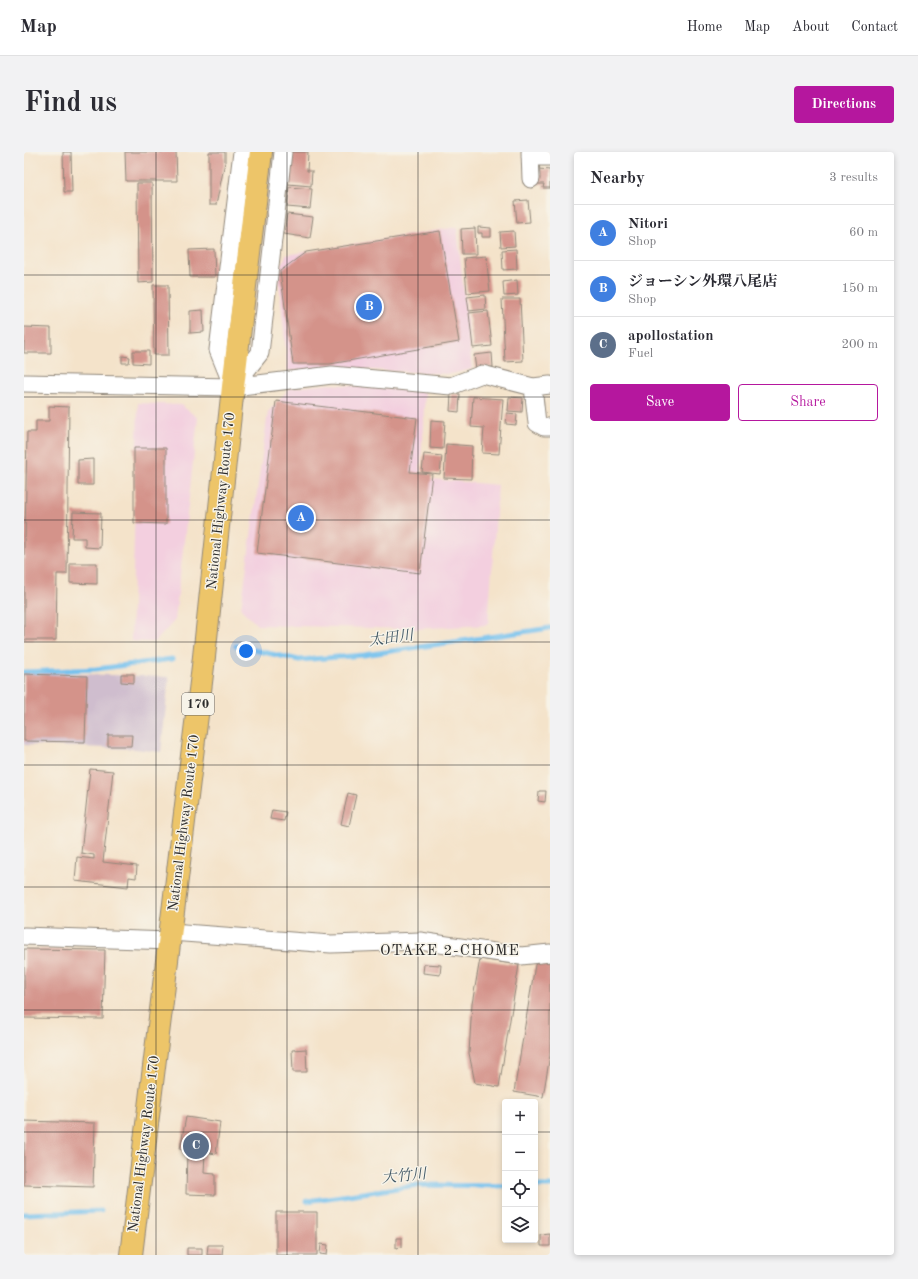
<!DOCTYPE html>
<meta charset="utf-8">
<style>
body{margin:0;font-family:"Old Standard TT","Noto Serif JP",serif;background:#f2f2f3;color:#2b2b33}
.controls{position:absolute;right:12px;bottom:12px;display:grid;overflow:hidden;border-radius:4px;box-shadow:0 2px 6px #0003}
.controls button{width:36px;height:36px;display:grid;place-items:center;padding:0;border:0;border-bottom:1px solid #e1e1e2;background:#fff;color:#2b2b33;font:20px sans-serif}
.you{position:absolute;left:222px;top:499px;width:14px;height:14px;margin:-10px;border:3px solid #fff;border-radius:50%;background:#1a73e8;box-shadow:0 0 0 6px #1a73e833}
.badge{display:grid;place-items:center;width:26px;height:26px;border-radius:50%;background:#b5179e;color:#fff;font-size:13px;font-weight:700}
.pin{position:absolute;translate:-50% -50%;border:2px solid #fff;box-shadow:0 1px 4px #0006}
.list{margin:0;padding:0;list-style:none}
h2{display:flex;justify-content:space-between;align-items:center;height:52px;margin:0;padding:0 16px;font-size:17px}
h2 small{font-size:13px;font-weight:400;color:#7c7c81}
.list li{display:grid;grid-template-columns:26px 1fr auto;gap:12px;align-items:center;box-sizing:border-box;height:56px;padding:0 16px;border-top:1px solid #e1e1e2}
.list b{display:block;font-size:15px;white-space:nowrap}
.list p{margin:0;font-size:13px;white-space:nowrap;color:#7c7c81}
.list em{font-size:13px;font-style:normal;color:#7c7c81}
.actions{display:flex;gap:8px;padding:12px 16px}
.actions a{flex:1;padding:9px 0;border:1px solid #b5179e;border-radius:4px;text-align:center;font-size:14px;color:#b5179e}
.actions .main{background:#b5179e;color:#fff}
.icon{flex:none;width:22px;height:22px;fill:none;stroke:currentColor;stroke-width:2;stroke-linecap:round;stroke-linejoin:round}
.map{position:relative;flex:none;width:526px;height:1103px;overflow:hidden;border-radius:4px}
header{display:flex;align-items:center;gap:24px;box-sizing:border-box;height:56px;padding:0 20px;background:#fff;border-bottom:1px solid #e1e1e2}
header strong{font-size:19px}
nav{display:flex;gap:22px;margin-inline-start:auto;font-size:14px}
.intro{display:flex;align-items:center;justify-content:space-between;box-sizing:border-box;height:96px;padding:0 24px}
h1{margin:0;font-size:28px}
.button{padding:10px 18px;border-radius:4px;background:#b5179e;color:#fff;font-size:14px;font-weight:700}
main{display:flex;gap:24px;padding:0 24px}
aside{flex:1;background:#fff;border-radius:4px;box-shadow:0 2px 6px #0003}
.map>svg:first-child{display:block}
.built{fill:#f3cfdf}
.industrial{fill:#cfbdce}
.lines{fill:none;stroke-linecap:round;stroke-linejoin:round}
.stream{stroke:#74c1ee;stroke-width:5}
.building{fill:#d4938a}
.minor-casing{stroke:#90877a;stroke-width:19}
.highway-casing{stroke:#90877a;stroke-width:24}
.minor{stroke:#fff;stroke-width:17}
.highway{stroke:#edc569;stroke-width:22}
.grid{fill:none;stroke:#2b2b2b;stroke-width:1;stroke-opacity:0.55}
.labels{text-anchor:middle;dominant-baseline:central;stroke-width:3;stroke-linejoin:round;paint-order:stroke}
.shield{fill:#f7f3e8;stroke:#686764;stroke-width:1}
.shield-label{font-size:13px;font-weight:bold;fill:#2b2b2b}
.street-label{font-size:14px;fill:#2b2b2b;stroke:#f7f3e8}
.water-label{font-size:15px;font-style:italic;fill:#415866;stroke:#f7f3e8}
.neighbourhood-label{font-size:15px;letter-spacing:1px;fill:#2b2b2b;stroke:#f7f3e8}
</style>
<header>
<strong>Map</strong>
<nav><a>Home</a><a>Map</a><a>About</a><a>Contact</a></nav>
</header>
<div class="intro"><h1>Find us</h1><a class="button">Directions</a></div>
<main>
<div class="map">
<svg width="526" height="1103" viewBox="0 0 526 1103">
<rect width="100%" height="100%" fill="#f7f3e8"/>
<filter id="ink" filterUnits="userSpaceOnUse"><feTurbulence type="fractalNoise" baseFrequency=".025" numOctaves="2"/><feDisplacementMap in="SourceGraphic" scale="8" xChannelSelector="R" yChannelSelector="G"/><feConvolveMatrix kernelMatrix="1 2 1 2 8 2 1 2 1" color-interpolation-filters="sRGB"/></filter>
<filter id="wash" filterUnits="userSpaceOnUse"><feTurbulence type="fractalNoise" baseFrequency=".012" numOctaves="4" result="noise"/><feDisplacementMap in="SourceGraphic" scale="16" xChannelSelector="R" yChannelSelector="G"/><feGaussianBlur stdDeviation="0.9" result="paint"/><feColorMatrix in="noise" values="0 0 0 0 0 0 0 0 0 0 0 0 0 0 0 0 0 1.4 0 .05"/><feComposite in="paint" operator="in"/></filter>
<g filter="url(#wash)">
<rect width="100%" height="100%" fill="#f4e3ca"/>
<!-- built -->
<path class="built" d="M433 75 448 217 427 222 309 216 264 219 254 121 262 103Z
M307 232 401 240 396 326 474 333 464 473 389 477 233 473 217 457 244 260 266 236Z
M114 251 157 253 174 266 151 468 131 490 107 489Z"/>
<!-- industrial -->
<path class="industrial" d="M0 520 145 525 137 600 112 597 0 593Z"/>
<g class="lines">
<!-- stream -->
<path class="stream" d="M212 494 275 508 340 503 526 476
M0 520 72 517 148 507
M511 1034H526
M283 1049 394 1033 481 1034
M0 1062 77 1059"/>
</g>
<g id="blocks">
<!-- building -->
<path class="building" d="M39 0H47L48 40H40Z
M101 0H152L153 29H102Z
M185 0H201V10L192 53H185Z
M267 0H284L283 19H288L287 34 264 32Z
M515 17 526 18V36H519L520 32H514Z
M113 31H128L129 130 114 131Z
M265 35 288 37 286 57 263 55Z
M504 48 506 70 493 71 491 49Z
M263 62 289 65 286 86 260 82Z
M454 75 467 76V85H458V81H454Z
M451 76 452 102H438L437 77Z
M416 79 435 190 306 212H269L256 119 282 100Z
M490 79 491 94 477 95 476 80Z
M190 97 191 125H166L165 98Z
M492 97 493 117 479 118 478 98Z
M462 104 466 139 443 141 440 106Z
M493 128 494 143 480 144 479 130Z
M129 133H144L145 203H130Z
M461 143 462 157 445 159 443 145Z
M478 147H496L499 209 481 210Z
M179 158 180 180 166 181V159Z
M464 159 468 194 449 196 445 161Z
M0 175 27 176V201H0Z
M109 199H125V212L109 211Z
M468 201 469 215 452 217 450 203Z
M98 204 106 205 105 211H98Z
M427 242H436L435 260 426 259Z
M449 245 479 247 475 302 458 301 460 276 447 275Z
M485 245 499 246 498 260 484 259Z
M252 249 393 266 386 320 408 322 396 421 233 401Z
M25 254 45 255 43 422H33L32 488H0V385H1L3 280H12V269H25Z
M483 261 493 262 492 273 482 272Z
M407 268 421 269 419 297 406 296Z
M422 292 448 294 447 327 420 326Z
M110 296H142V372L110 371Z
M400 302 418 304 416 322 398 320Z
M69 307V333H54V308Z
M49 360 77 361 76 396 61 395V386H48Z
M46 411H73V432L46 431Z
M0 522 63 524 61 590 0 589Z
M97 522H110V531L97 530Z
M84 583H108L107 594H84Z
M66 617 89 619 79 710 113 714 112 726 105 725 104 735 51 729 53 705 70 707V703L57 701Z
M515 639H522L521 650 514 649Z
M324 641 332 643 325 674 317 672Z
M248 658 262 660 260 669 246 667Z
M0 797 81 798 79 867 0 866Z
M456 807 495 813 475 935 451 931 445 901 448 852Z
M515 809 526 810V903L519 945 490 940 511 813Z
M400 812 417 813 416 823 399 821Z
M282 897 283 920H269L268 898Z
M162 965 196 970 192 1002 181 1000 180 1021 191 1022V1043L162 1042 163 998 156 997Z
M0 969 71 971 69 1035 0 1033Z
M252 1060H293V1103H252Z
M526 1082V1094H517V1083Z
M372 1086H378V1095L372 1096Z
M297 1092 304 1093 303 1103 296 1102Z
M184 1093H199L198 1103H183Z
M163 1096H178V1103H163Z"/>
</g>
</g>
<g filter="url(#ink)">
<use href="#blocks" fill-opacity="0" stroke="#90877a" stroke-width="1"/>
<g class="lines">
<!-- minor casing -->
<g class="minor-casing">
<path id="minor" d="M506 0 507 27
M506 5H526
M0 231 209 235 308 223 427 234 458 222 509 235 526 233
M209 235 236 201 259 0
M209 235 194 198 218 0
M509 235 513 271 520 275H526
M147 780 307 792 396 789 497 804 526 801
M0 784 146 789"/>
</g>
<!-- highway casing -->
<g class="highway-casing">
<path id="highway" d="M107 1103 179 514 209 235 237 0"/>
</g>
<!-- minor -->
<use href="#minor" class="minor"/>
<!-- highway -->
<use href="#highway" class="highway"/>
</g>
</g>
<!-- grid -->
<path class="grid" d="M132 0V1103M263 0V1103M394 0V1103M0 123H526M0 245H526M0 368H526M0 490H526M0 613H526M0 735H526M0 858H526M0 980H481M511 980H526"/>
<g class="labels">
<!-- shield labels -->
<rect class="shield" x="158" y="541" width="32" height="22" rx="3"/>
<g class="shield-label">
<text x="174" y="552">170</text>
</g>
<!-- street labels -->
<g class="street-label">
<text transform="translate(197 349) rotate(-84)">National Highway Route 170</text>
<text transform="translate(160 671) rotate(-83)">National Highway Route 170</text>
<text transform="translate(120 992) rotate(-83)">National Highway Route 170</text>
</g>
<!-- water labels -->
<g class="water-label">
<text transform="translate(367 487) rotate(-8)">太田川</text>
<text transform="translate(380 1025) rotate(-6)">大竹川</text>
</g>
<!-- neighbourhood labels -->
<g class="neighbourhood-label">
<text x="426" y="799">OTAKE 2-CHOME</text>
</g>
</g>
</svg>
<div class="controls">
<button>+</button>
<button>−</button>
<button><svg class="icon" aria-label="locate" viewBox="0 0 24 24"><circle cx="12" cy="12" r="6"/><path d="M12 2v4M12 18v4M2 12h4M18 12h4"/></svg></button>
<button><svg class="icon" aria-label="layers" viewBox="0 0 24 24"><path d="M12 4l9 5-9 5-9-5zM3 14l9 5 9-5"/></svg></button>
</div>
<div class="you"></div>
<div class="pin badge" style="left:277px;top:366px;background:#3f7fe0">A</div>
<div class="pin badge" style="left:345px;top:155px;background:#3f7fe0">B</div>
<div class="pin badge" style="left:172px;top:994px;background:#5c6f8a">C</div>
</div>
<aside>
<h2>Nearby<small>3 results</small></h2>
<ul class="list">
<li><span class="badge" style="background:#3f7fe0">A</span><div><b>Nitori</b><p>Shop</p></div><em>60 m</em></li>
<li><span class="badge" style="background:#3f7fe0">B</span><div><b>ジョーシン外環八尾店</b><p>Shop</p></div><em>150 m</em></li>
<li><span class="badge" style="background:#5c6f8a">C</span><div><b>apollostation</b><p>Fuel</p></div><em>200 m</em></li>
</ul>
<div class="actions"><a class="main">Save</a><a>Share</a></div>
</aside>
</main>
